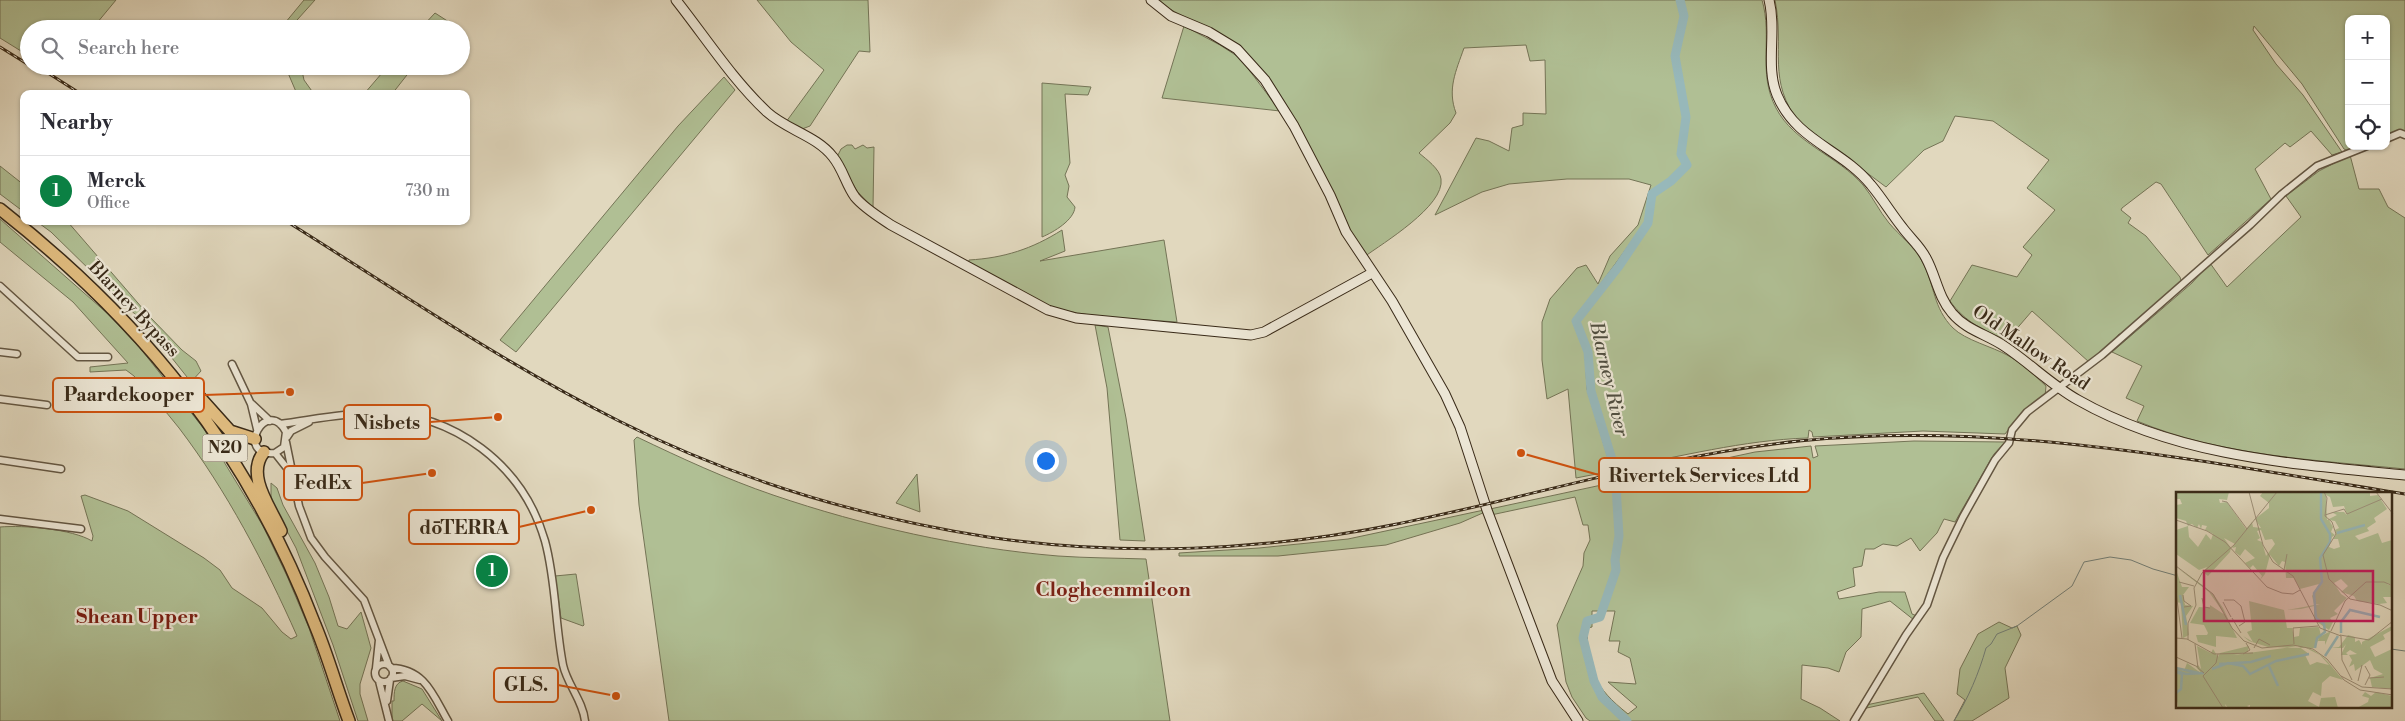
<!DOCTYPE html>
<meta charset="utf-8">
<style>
body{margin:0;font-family:"Libre Bodoni",serif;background:#f7f7f7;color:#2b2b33}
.controls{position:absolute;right:15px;top:15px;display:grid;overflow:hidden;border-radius:10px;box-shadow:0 1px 4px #0004}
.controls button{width:45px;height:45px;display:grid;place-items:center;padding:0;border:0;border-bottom:1px solid #e1e1e2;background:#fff;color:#2b2b33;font:25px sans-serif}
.you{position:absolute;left:1045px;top:460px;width:18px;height:18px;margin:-12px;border:4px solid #fff;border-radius:50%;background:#1a73e8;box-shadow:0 0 0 8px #1a73e833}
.badge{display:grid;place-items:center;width:32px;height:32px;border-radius:50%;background:#0b8043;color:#fff;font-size:16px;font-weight:700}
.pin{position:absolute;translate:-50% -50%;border:2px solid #fff;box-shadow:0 1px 5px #0006}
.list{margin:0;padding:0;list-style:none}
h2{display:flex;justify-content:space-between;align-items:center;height:65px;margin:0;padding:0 20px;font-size:21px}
h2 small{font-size:16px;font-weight:400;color:#7c7c81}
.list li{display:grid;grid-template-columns:32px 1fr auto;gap:15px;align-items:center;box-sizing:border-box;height:70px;padding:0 20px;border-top:1px solid #e1e1e2}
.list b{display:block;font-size:19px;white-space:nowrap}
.list p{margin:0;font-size:16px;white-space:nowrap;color:#7c7c81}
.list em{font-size:16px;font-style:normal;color:#7c7c81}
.icon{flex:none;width:28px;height:28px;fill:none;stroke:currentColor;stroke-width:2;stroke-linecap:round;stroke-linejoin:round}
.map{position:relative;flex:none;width:2405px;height:721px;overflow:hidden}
.search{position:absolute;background:#fff;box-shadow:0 1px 4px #0004;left:20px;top:20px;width:450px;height:55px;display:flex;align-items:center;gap:12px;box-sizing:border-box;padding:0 18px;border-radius:28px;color:#7c7c81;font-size:19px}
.panel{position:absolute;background:#fff;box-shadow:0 1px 4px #0004;left:20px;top:90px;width:450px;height:135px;border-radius:10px}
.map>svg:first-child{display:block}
.green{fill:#b0bf94;stroke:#747456;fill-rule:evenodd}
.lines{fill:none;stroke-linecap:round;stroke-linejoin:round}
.stream{stroke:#717f79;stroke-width:1}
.river{stroke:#97b8ba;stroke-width:9}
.street-casing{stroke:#635642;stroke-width:9}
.secondary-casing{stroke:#392a18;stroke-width:11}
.highway-casing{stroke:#392a18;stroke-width:14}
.street{stroke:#ece6d5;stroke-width:6}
.secondary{stroke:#ece6d5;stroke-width:9}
.highway{stroke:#e0bc7f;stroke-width:11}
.rail-casing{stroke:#392a18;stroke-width:3}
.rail{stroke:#ece6d5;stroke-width:1;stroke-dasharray:4;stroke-linecap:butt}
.labels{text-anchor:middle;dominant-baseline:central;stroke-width:4.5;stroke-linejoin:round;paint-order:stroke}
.shield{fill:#ece6d5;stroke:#6f6251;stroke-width:1}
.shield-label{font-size:16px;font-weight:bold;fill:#392a18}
.street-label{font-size:18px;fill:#392a18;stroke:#ece6d5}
.water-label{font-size:19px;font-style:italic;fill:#504e40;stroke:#ece6d5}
.quarter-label{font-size:20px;font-weight:bold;fill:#7a1f14;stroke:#ece6d5}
.inset-river{fill:none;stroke:#97b8ba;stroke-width:2.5}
.inset-road{fill:none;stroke:#9e927c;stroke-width:1}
.view{fill:#c2185b;fill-opacity:0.15;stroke:#c2185b;stroke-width:2.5}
.inset-edge{fill:none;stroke:#392a18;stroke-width:2.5}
.leader{fill:none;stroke:#ce520e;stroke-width:2}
.callout-dot{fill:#ce520e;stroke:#ece6d5;stroke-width:2}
.callout{fill:#ece6d5;stroke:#ce520e;stroke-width:2}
.callout-label{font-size:19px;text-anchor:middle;font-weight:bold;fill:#392a18}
</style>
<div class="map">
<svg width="2405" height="721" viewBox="0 0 2405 721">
<rect width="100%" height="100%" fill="#e1d8be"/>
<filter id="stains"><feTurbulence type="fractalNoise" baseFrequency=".004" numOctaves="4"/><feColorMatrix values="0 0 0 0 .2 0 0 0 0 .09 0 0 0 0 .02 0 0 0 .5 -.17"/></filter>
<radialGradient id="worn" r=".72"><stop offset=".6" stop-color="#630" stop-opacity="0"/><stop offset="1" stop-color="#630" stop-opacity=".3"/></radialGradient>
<!-- green -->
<path class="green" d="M0 0H116L92 29H29V56L0 38Z
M304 0H315L289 29H280Z
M757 0H868L870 52 859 51 810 126 802 129 786 122 824 70 791 42Z
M1157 0H1762C1773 37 1757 72 1776 108 1794 143 1838 156 1863 185 1873 197 1879 211 1889 223 1900 236 1915 247 1923 263 1935 286 1933 308 1953 328 1965 340 1993 347 2007 355 2022 363 2034 375 2046 386L2045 397 2023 411 2005 434 1923 431 1813 437 1812 432 1809 430 1808 438C1743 440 1680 457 1617 468L1594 392 1590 352 1578 322 1644 232 1649 223 1653 195 1675 179 1688 165 1682 154 1688 117 1676 55 1682 27 1679 28 1673 53 1684 117 1678 153 1685 165 1671 180 1650 193 1645 223 1573 322 1585 352 1587 389 1612 471 1576 478 1568 389 1547 399 1542 360V322L1550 299 1577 268 1586 265 1598 284 1610 256 1638 225 1651 185 1629 179H1567L1509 184 1482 192 1435 215 1476 138 1489 141 1509 151 1512 128 1523 125V113L1546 114 1545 60 1530 61 1526 45 1464 48C1456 71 1447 89 1456 113L1450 123 1419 153C1426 159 1440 169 1441 179 1445 206 1383 243 1364 257L1268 77 1237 45 1166 7Z
M1775 0H2405V132L2401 130 2386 136V19H2349V146H2359L2348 151 2344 149 2302 84 2254 26 2253 30 2276 64 2303 95 2342 152 2332 155 2311 131 2290 147 2285 143 2255 169 2271 199 2208 255 2161 184 2156 182 2122 208 2121 210 2131 218 2128 223 2146 236 2180 277 2182 284 2123 335 2119 334 2113 342 2089 362 2032 311 2007 340C1984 331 1965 322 1950 301L1972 265 2017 277 2032 255 2023 247 2055 210 2027 188 2049 160 1993 121 1955 116 1943 141 1924 150 1886 187 1800 123C1766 81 1785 49 1775 0Z
M435 13 449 22 444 29H420Z
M1184 26 1220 45 1240 58 1280 111 1162 98Z
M285 66H301L304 80 314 94H297Z
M388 66H414L392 94H364Z
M724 77 735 90 516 352 500 340 678 126Z
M1042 83 1091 87 1088 95 1065 94 1070 163 1065 175 1069 186 1067 197 1075 207C1074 220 1054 232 1042 237Z
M847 145H852L855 149 863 145 867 148 874 147 873 208 857 191 837 157 841 149Z
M2350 155 2359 189H2379L2388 207 2405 218V469C2316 460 2221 456 2137 421L2144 406 2126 398 2142 366 2112 352 2192 283 2210 263 2227 287 2301 217 2286 196 2319 171Z
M0 166 24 185V212L0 194Z
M0 219 108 314 140 348 204 429 263 526 287 576 309 628 340 721H0V527C24 525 72 529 92 541L93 536 81 496 85 495 128 511 204 558 220 570 232 588 262 608 282 632 291 639 297 636C265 564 227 491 179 428 165 410 149 393 134 376L126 370 90 372V367L128 363 73 302 0 242Z
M36 221H67L150 317 182 350 196 361 201 371 191 382 144 323 51 232Z
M1062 230 1065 251 1040 261 1164 240 1177 322 1101 317 1072 312V314L1055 310 968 265 969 260C1004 258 1032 249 1062 230Z
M1095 325 1108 327 1126 418 1145 541 1120 540 1107 388Z
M637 437C681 458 726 479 773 495 864 526 962 548 1058 556 1087 558 1117 558 1146 559L1170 721H669L639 505 634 440Z
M1914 441 2005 442 1994 454 1955 522 1944 519 1937 533 1920 551 1911 538 1897 546 1883 544 1874 549H1865L1862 566 1853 568 1855 586 1837 592 1839 599 1879 592H1905L1912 614 1917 616 1914 620 1890 601 1862 609 1861 637 1846 652 1839 672 1828 668 1802 665 1801 699 1820 708 1840 721H1590L1586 718 1572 697 1566 682 1557 625 1583 566 1584 553 1590 540 1588 525H1583L1575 497 1491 515 1490 509 1755 452 1811 446 1813 458 1818 456 1815 446ZM1592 611H1615L1609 641H1620L1618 652 1630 658 1636 684 1608 682 1637 707 1628 714C1594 687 1588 671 1587 628L1592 627Z
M917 474 920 512 896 503Z
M271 483 277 488 283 505 315 563 329 597 338 626 347 629 361 612 371 648 360 684V694L368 721H358L333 645 296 548 271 501Z
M1484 510 1485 512 1460 523 1386 545 1278 556H1179V553L1259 548 1348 539Z
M576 574 584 625 583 626 561 618 555 576Z
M1999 622 2012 628 2017 626 2021 635 2005 668 2009 698 1972 721H1954L1965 700 1957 694 1960 669 1978 634Z
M403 681 422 689 442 721 422 704 402 721H392V701H394C394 693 394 683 403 681Z
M1924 693 1944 721H1935L1918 697 1862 709 1866 705Z"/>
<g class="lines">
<!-- stream -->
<path class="stream" d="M2391 649 2405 651
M1954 721C1968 699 1979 673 1986 648L1991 644 1997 634 2017 626 2072 586 2084 562 2110 557 2131 560 2153 569 2178 576"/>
<!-- river -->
<path class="river" d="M1627 721 1602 697 1594 681 1583 638 1587 621 1600 617 1616 570 1615 560 1619 536 1615 469 1591 391 1588 352 1576 321 1619 266 1648 223 1652 194 1671 181 1687 165 1681 154 1686 117 1675 56 1684 16 1680 0"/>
<!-- street casing -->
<g class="street-casing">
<path id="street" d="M2386 139 2400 133 2405 135
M0 286 78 357H108
M0 352 17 354
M232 364 251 404 257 429
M0 399 47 405
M252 404 270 421
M280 424C311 420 342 413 374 413 454 412 523 465 545 541 556 581 555 624 563 665 567 684 583 701 585 721
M287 437 291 431 309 422
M286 442 299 506 311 538 325 557 364 600 389 666
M275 453 284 447 286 432C267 395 233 457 275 453L290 472
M0 460 61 469
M0 519 81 529
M375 673a9 9 0 1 1 18 0a9 9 0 1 1-18 0Z
M376 668 379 640
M391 668C425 669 433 695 448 721
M391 678 405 676 420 680
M379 681 389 721
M387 701 390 680
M1854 721 1906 635 1927 605 1943 558 1963 517 1995 460 2009 443 2012 430 2027 412 2102 355 2250 225 2282 194 2317 166 2367 146"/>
</g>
<!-- secondary casing -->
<g class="secondary-casing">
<path id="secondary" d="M676 0C706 38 732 79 767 112 787 130 817 136 833 157 843 169 846 185 855 197 864 208 879 217 891 225L1048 310 1076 318 1251 335 1264 332 1372 273
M1151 0 1171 16 1209 32 1237 49 1265 80 1294 126 1330 195 1346 232 1392 301 1445 394 1460 427 1487 510 1552 681 1578 721
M1769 0C1777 31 1765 66 1777 95 1796 141 1842 149 1871 185 1882 198 1891 213 1902 227 1910 238 1920 246 1926 258 1936 276 1938 297 1952 313 1966 330 1986 334 2004 346 2030 363 2051 385 2078 400 2178 457 2294 464 2405 475"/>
</g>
<!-- highway casing -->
<g class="highway-casing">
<path id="highway" d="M0 209C144 322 249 452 315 625 328 656 337 689 349 721
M195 392 230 431 255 439
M264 452C245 475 271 508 281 531"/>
</g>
<!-- street -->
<use href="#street" class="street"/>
<!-- secondary -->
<use href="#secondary" class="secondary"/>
<!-- highway -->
<use href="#highway" class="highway"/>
<!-- rail casing -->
<g class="rail-casing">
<path id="rail" d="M0 47 29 65
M37 66 81 94
M286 221C395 289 503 363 619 421 734 479 861 517 988 537 1123 557 1264 551 1397 524 1531 497 1663 455 1799 441 2003 420 2204 462 2405 494"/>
</g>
<!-- rail -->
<use href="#rail" class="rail"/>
</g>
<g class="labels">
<!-- shield labels -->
<rect class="shield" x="202.5" y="434.5" width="45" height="27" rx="4"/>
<g class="shield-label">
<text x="225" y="448">N20</text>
</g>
<!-- street labels -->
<g class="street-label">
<text transform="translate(134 309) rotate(47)">Blarney Bypass</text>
<text transform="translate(2031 348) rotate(34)">Old Mallow Road</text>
</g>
<!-- water labels -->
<g class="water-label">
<text transform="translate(1609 379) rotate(77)">Blarney River</text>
</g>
<!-- quarter labels -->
<g class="quarter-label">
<text x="1113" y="590">Clogheenmilcon</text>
<text x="137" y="617">Shean Upper</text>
</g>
</g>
<!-- overview -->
<g transform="translate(2176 492)">
<rect width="216" height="216" fill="#e1d8be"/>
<path d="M0 0H53L51 8 43 7 44 11 51 10 70 37 76 30 77 35 85 36 79 27 93 16V11L84 4 87 0H194V4L202 3 211 17 198 26 200 30 191 36 193 39 179 44 183 48 202 41 206 51 216 48V92H211L216 94V105H207L211 111 203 112 181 109 178 104 165 100 172 94 165 87 158 91 165 102 171 106 158 119 162 122 154 126 157 130 153 138 138 128V114L125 117 111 118 144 112H138L136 104 143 92 124 97 118 86H110L109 70 106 69 103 74 94 63 89 82 84 88 86 84 77 73 74 76 69 71 79 66 69 57 64 64 59 60 60 55 56 56 59 52 48 46 55 56 54 60 32 84 27 80 31 75 23 78 0 62V38L12 34 13 45 22 55 30 42 35 48 37 42 29 38 31 34 26 33 25 37 23 32 21 36 16 32 12 34 10 29 0 26V13L6 12 4 7H0ZM150 3 154 5 157 15 168 14 171 23 168 20H155L161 23 151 28ZM153 28 159 29 163 36 159 38 160 43 157 47H162L164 55 158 57 153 55 156 45 159 43 155 40 157 35ZM85 38 89 48 96 47 99 52 90 64 86 50 81 48 84 46 81 39ZM0 75 28 94 38 103 47 116 61 146 40 144V155L22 150 20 143H31L32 141 28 133 14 131 23 115 34 116V113L49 123 33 100ZM0 78 6 95H13L7 103 9 113 17 114 10 124 13 143 7 146 5 111 0 110ZM73 109 108 118 111 136H116L118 145 123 144 124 136 143 135 145 144 155 139 149 153V149H142L143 145 139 156 92 155 73 149 67 144 77 150 71 140 76 138ZM216 134V138L207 143 209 147 194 155 199 165 216 157V197L196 195 194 186 207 182 198 177 194 168 179 179 178 172 173 175 176 168 173 163 181 162 174 158 170 161 172 163H165L170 152 167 156H155L163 155 172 143 179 145V150L183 148 186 153V150ZM21 154 35 161 37 157 42 165 44 161 73 154 72 160 58 163 122 154 133 162 129 163 134 173 141 170 153 173 144 163 126 154 137 158 146 164 152 170 167 188 154 184 146 191 145 204 137 200 132 209 143 215 145 206 159 205 162 216H74V213L71 214 74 216H52L49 212 50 216H2L0 202 5 197 0 201V176L8 179 11 171 25 181 20 175 22 173 25 177ZM189 200 195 204 200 200 216 204V216H181L192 210 193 206 186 204Z" fill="#b0bf94" fill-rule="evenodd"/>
<path class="inset-river" d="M161 41 189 33M4 103 10 133M165 141V130L174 118 204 125M139 156 141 146 149 140 148 132 140 126 138 101 146 90 144 66 154 50V42L145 27V0M149 164 162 144M43 172 75 170 95 164M93 174 102 194M0 176 23 181M36 177 52 171 67 174 74 182 100 169 133 162M0 179 10 182 28 181M0 180 6 182 5 197 0 201"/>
<path class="inset-road" d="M73 0 87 53 97 70 117 84 144 136 165 144 166 168 176 188M148 0 151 6 149 24 156 30 160 42 147 63 153 87 174 107 204 113 217 119M200 0 217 22M46 9 51 10 71 37M149 23 168 17 171 22 206 7M0 28 31 39 49 50 91 95 106 101 117 102 124 98M0 74 37 102 56 136 68 149 86 156 117 153 137 157 151 167 168 188M108 78 111 62M3 90 18 94M0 100 6 146M7 103 8 109 15 114 8 115M26 106 28 115 34 116M48 108H58L65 114 69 130 63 134M47 110 55 125M56 126 65 141M155 139 169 109 190 90H208L217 94M164 143 193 148 217 129M0 146 11 147 38 162 77 161M12 148V131L20 113 18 96 26 81 58 53 101 0M19 152 22 176 28 181M118 152 117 136 142 134M78 156 83 147 94 153M42 162 40 171 27 184 47 216M67 162 74 158 70 151M0 165 22 175M165 184 186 195 217 197M193 186 208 185M168 188 184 198 217 203M182 189 186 173M189 193 194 183 189 174"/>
<path class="view" d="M28 79H197V129H28Z"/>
<rect width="216" height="216" class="inset-edge"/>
</g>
<!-- callouts -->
<path class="leader" d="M290 392L204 395M498 417L430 422M1521 453L1599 475M432 473L362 483M591 510L519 527M616 696L558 685"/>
<g class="callout-dot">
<circle cx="290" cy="392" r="5"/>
<circle cx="498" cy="417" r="5"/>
<circle cx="1521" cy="453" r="5"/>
<circle cx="432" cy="473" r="5"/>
<circle cx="591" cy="510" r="5"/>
<circle cx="616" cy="696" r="5"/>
</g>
<g class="callout">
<rect x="53" y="378" width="151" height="34" rx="5"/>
<rect x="344" y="405" width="86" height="34" rx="5"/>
<rect x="1599" y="458" width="211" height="34" rx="5"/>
<rect x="284" y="466" width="78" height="34" rx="5"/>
<rect x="409" y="510" width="110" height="34" rx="5"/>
<rect x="494" y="668" width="64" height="34" rx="5"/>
</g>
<g class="callout-label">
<text x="129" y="401">Paardekooper</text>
<text x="387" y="429">Nisbets</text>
<text x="1704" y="482">Rivertek Services Ltd</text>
<text x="323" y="489">FedEx</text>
<text x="464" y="534">dōTERRA</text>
<text x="526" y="691">GLS.</text>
</g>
<rect width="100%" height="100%" filter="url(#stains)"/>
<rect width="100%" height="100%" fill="url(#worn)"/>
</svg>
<div class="controls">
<button>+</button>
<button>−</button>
<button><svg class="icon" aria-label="locate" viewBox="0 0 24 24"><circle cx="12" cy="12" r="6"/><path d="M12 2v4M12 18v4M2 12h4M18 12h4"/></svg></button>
</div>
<div class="you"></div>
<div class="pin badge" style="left:492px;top:571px">1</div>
<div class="search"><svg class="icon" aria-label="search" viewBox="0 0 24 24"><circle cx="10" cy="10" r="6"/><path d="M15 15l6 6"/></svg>Search here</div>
<section class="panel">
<h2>Nearby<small></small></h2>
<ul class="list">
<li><span class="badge">1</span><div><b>Merck</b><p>Office</p></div><em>730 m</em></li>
</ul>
</section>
</div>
